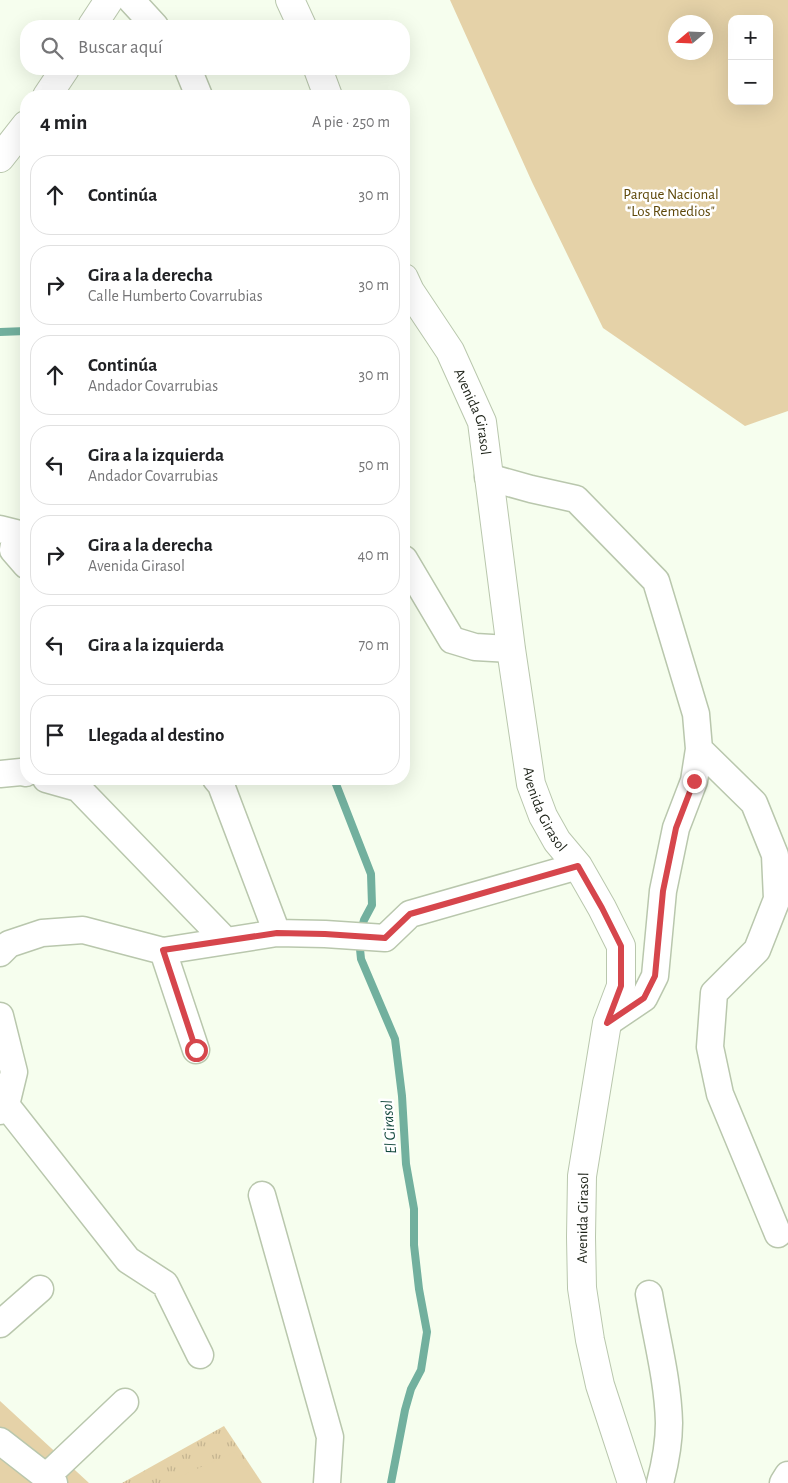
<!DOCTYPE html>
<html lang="es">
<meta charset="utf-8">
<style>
body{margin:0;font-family:"Alegreya Sans",sans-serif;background:#f6f6f6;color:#202124}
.controls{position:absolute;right:15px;top:15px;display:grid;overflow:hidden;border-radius:10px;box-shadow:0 5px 20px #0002}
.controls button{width:45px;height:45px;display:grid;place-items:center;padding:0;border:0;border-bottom:1px solid #e0e0e0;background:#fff;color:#202124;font:25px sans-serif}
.compass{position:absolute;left:668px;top:15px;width:45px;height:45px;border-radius:50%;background:#fff;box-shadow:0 5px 20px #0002;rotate:251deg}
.stop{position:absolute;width:15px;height:15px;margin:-11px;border:4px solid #d6464c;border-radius:50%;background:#fff}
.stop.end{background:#d6464c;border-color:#fff;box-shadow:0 1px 5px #0008}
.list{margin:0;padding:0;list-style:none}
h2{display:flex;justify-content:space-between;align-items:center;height:65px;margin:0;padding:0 20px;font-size:21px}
h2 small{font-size:16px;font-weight:400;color:#757577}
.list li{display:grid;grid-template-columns:32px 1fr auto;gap:15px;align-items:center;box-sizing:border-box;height:80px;margin:0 10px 10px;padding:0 10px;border:1px solid #e0e0e0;border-radius:20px}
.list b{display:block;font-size:19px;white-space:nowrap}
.list p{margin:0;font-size:16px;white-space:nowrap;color:#757577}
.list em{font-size:16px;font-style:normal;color:#757577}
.icon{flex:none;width:28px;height:28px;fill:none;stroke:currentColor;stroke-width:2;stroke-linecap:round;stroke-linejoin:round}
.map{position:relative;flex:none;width:788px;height:1483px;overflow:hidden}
.search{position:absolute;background:#fff;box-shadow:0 5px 20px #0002;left:20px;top:20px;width:390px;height:55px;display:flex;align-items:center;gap:12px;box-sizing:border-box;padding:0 18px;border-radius:20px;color:#757577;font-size:19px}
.panel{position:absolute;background:#fff;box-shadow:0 5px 20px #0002;left:20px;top:90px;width:390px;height:695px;border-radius:20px}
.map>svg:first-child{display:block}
.grass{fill:url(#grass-tufts)}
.park{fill:#e5d2a8;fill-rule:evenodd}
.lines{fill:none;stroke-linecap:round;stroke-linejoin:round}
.stream{stroke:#72b09e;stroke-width:8}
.street-casing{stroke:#b9c7ad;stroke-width:29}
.secondary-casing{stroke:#b9c7ad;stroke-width:30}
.street{stroke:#fff;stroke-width:26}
.secondary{stroke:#fff;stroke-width:28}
.route{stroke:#d6464c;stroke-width:6}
.labels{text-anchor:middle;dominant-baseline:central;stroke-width:5;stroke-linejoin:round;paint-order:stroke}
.park-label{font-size:15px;fill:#5e480a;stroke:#fff}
.street-label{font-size:15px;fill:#1b2016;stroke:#fff}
.water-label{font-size:16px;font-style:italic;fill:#12483c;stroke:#fff}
</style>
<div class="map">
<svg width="788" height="1483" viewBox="0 0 788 1483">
<defs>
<pattern id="grass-tufts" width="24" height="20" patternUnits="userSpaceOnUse" patternTransform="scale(1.25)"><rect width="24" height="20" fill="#e5d2a8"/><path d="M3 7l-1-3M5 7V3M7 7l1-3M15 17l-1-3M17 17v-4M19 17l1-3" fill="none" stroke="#c4b490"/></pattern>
</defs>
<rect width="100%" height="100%" fill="#f6feee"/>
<!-- grass -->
<path class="grass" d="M224 1426 262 1483H122Z"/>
<!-- park -->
<path class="park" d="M450 0H788V411L745 426 603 328 532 182ZM732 19H769V101H732ZM676 22H706V52H676Z
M0 1401 89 1483H0Z
M235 1452 259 1483H165Z"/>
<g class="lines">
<!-- stream -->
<path class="stream" d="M0 332 26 331
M334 779 371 874 372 905 364 920 359 939 361 959 395 1039 402 1096 406 1164 414 1209V1245L419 1289 427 1332 421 1370 411 1389 405 1410 391 1483"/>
<!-- street casing -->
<g class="street-casing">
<path id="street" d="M131 0 155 26
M188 69 199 96
M488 477 531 489 576 499 656 581 696 714 699 749 694 781 676 828 663 891 655 976 644 998 607 1023
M0 529 16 533 13 550 26 565
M404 559 452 640 475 647 511 649
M699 749 754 803 775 855 777 899 757 950 714 993 710 1047 720 1094 778 1234
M0 774 21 772 26 773
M46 779 78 788 226 941
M216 779 221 785 277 933
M163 951 196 1050
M0 953 9 944 42 933 83 930 163 951 277 933 325 934 385 938 410 914 578 866
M0 1016 14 1072 6 1105 0 1111
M6 1105 128 1260 165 1284 200 1355
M262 1195 330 1437 327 1483
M649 1294C656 1336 668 1380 669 1423 669 1443 665 1464 660 1483
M0 1324 40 1289
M0 1441 54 1483
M47 1476 125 1402
M783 1483 788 1475"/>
</g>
<!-- secondary casing -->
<g class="secondary-casing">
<g id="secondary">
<path d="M290 0 302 26"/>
<path d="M92 26 109 0"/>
<path d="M318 69 328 96"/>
<path d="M47 96 65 69"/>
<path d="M0 158 26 125"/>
<path id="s1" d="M404 278 410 291 450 351 482 422 511 649 531 784 543 816 557 841 578 866 602 908 621 946V986L607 1023 582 1176 581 1237 582 1288 590 1340 600 1385 632 1483"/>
</g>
</g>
<!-- street -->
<use href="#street" class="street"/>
<!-- secondary -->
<use href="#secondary" class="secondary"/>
</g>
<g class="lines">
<!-- route -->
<path class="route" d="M196 1050 163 950 277 933 325 934 385 938 410 914 578 866 602 908 621 946V986L607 1023 644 998 655 976 663 891 676 828 694 781"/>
</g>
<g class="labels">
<!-- park labels -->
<g class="park-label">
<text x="671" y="194">Parque Nacional<tspan x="671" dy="17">"Los Remedios"</tspan></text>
</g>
<!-- street labels -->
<g class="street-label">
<text stroke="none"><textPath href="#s1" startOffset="152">Avenida Girasol</textPath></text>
<text stroke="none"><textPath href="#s1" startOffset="558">Avenida Girasol</textPath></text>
<text transform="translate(583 1218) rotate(-89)">Avenida Girasol</text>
</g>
<!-- water labels -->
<g class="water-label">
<text transform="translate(389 1127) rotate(-95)">El Girasol</text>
</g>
</g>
</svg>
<div class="controls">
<button>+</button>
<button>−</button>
</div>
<svg class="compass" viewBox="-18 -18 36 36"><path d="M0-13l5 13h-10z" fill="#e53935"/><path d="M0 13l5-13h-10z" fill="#757577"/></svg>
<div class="stop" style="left:196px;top:1050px"></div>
<div class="stop end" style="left:694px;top:781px"></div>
<div class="search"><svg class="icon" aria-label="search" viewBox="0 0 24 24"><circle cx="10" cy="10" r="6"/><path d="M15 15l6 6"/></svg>Buscar aquí</div>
<section class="panel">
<h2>4 min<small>A pie · 250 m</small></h2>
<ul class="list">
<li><svg class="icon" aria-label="ahead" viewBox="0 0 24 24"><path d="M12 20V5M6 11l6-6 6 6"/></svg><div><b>Continúa</b></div><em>30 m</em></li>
<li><svg class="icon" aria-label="right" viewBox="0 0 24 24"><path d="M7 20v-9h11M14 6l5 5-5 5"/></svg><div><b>Gira a la derecha</b><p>Calle Humberto Covarrubias</p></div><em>30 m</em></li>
<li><svg class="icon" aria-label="ahead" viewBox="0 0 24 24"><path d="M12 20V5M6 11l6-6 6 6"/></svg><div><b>Continúa</b><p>Andador Covarrubias</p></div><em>30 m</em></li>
<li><svg class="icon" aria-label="left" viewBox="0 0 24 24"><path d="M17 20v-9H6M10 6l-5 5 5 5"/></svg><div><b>Gira a la izquierda</b><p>Andador Covarrubias</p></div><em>50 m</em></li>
<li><svg class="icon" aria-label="right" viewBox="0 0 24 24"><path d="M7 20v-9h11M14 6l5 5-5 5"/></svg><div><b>Gira a la derecha</b><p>Avenida Girasol</p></div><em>40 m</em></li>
<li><svg class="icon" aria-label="left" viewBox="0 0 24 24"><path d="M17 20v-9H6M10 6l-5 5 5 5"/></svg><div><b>Gira a la izquierda</b></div><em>70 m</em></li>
<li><svg class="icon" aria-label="arrive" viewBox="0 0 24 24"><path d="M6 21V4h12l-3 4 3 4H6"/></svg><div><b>Llegada al destino</b></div></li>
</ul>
</section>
</div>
